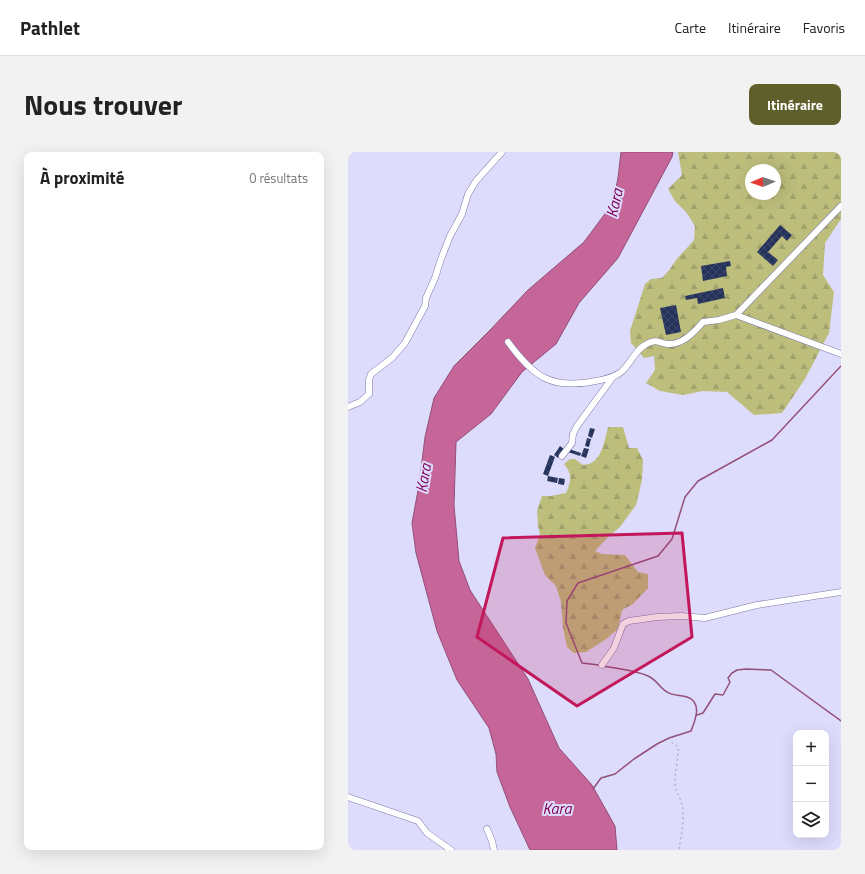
<!DOCTYPE html>
<html lang="fr">
<meta charset="utf-8">
<style>
body{margin:0;font-family:"Titillium Web",sans-serif;background:#f2f2f2;color:#222}
.controls{position:absolute;right:12px;bottom:12px;display:grid;overflow:hidden;border-radius:8px;box-shadow:0 4px 16px #0002}
.controls button{width:36px;height:36px;display:grid;place-items:center;padding:0;border:0;border-bottom:1px solid #e0e0e0;background:#fff;color:#222;font:20px sans-serif}
.compass{position:absolute;left:397px;top:12px;width:36px;height:36px;border-radius:50%;background:#fff;box-shadow:0 4px 16px #0002;rotate:268deg}
.list{margin:0;padding:0;list-style:none}
h2{display:flex;justify-content:space-between;align-items:center;height:52px;margin:0;padding:0 16px;font-size:17px}
h2 small{font-size:13px;font-weight:400;color:#767676}
.icon{flex:none;width:22px;height:22px;fill:none;stroke:currentColor;stroke-width:2;stroke-linecap:round;stroke-linejoin:round}
.map{position:relative;flex:none;width:493px;height:698px;overflow:hidden;border-radius:8px}
header{display:flex;align-items:center;gap:24px;box-sizing:border-box;height:56px;padding:0 20px;background:#fff;border-bottom:1px solid #e0e0e0}
header strong{font-size:19px}
nav{display:flex;gap:22px;margin-inline-start:auto;font-size:14px}
.intro{display:flex;align-items:center;justify-content:space-between;box-sizing:border-box;height:96px;padding:0 24px}
h1{margin:0;font-size:28px}
.button{padding:10px 18px;border-radius:8px;background:#5f5f2c;color:#fff;font-size:14px;font-weight:700}
main{display:flex;gap:24px;padding:0 24px}
aside{flex:1;background:#fff;border-radius:8px;box-shadow:0 4px 16px #0002}
.map>svg:first-child{display:block}
.forest{fill:url(#forest-firs);fill-rule:evenodd}
.water{fill:#c56598;stroke:#934f79}
.lines{fill:none;stroke-linecap:round;stroke-linejoin:round}
.stream{stroke:#934f79;stroke-width:1.5}
.building{fill:url(#building-cross-hatch)}
.minor-casing{stroke:#7c77a8;stroke-width:7}
.path{stroke:#9d9bb7;stroke-width:1;stroke-dasharray:2 3;stroke-linecap:butt}
.minor{stroke:#fff;stroke-width:6}
.marked{fill:#c2185b;fill-opacity:0.2;stroke:#c2185b;stroke-width:3;stroke-linejoin:round}
.labels{text-anchor:middle;dominant-baseline:central;stroke-width:4;stroke-linejoin:round;paint-order:stroke}
.water-label{font-size:16px;font-style:italic;fill:#7e0054;stroke:#dedcfc}
</style>
<header>
<strong>Pathlet</strong>
<nav><a>Carte</a><a>Itinéraire</a><a>Favoris</a></nav>
</header>
<div class="intro"><h1>Nous trouver</h1><a class="button">Itinéraire</a></div>
<main>
<aside>
<h2>À proximité<small>0 résultats</small></h2>
<ul class="list">
</ul>
</aside>
<div class="map">
<svg width="493" height="698" viewBox="0 0 493 698">
<defs>
<pattern id="forest-firs" width="22" height="20" patternUnits="userSpaceOnUse"><rect width="22" height="20" fill="#bdbe7c"/><path d="M5 1l3.5 6h-7zM16 11l3.5 6h-7z" fill="#a2a36c"/></pattern>
<pattern id="building-cross-hatch" width="8" height="8" patternUnits="userSpaceOnUse"><rect width="8" height="8" fill="#25325b"/><path d="M0 0l8 8M0 8l8-8" fill="none" stroke="#3c476a"/></pattern>
</defs>
<rect width="100%" height="100%" fill="#dedcfc"/>
<!-- forest -->
<path class="forest" d="M330 0H493V67L477 91 475 123 486 140 481 181 457 227 434 261 406 263 379 240 355 239 335 243 312 239 298 231 307 218 306 204 296 206 283 191 282 179 297 132 303 127 314 126 322 117 328 108 346 88 347 74 338 60 327 49 320 37 334 23ZM403 18H427V42H403Z
M260 275H275L281 296H289L295 308 294 328 288 353 272 375 260 385 247 399 254 402 277 403 290 420 300 422V436L285 452 274 458 270 477 257 488 238 500 226 501 219 495 215 476 213 450 208 434 197 423 187 396 192 382 190 374 189 359 194 344H203L218 341C223 329 225 323 216 312L222 307H227L235 313C254 312 256 290 260 275Z"/>
<!-- water -->
<path class="water" d="M273 0H325L324 5 270 106 231 151 208 192 174 220 143 262 108 290 106 353 111 409 122 438 180 527 211 596 244 633 267 674 269 698H182L162 655 149 620 148 602 141 576 109 528 89 479 68 401 64 371 71 333 77 285 86 246 106 214 143 177 180 138 236 90 265 51 270 26Z"/>
<g class="lines">
<!-- stream -->
<path class="stream" d="M251 513 234 511 218 471 219 449 230 431 310 404 324 387 337 345 350 329 424 288 493 214
M349 563 355 561 367 542 375 543 382 530 380 526 384 521 389 518 398 517 423 518 493 569
M245 637 253 626 267 622 286 607 309 592 321 586 343 579C347 569 355 550 339 545 333 543 325 544 319 540 312 536 308 527 300 524 287 518 270 517 255 514"/>
</g>
<!-- building -->
<path class="building" d="M432 73 444 83 439 89 434 84 420 100 430 108 425 114 409 100Z
M382 109 383 114 378 115 379 124 355 129 353 114Z
M375 136 377 146 350 152 349 146 338 148 337 144Z
M328 153 333 180 318 183 312 156Z
M242 276 247 277 244 286 240 284Z
M239 286 243 287 241 295 237 294Z
M212 294 216 297 210 306 206 303Z
M236 296 241 297 238 306 233 304Z
M221 297 233 301 232 304 220 300Z
M202 303 207 305 200 324 195 322Z
M200 324 210 326 209 331 199 329Z
M211 326 217 327 216 333 210 332Z"/>
<g class="lines">
<!-- minor casing -->
<g class="minor-casing">
<path id="minor" d="M388 163 493 202
M160 190C186 225 203 238 248 229 257 227 266 226 273 220 283 212 286 199 297 193 308 186 311 191 320 192 335 193 347 179 355 170L371 168 388 163 493 54
M0 255 12 250 21 242V228L23 222 44 206 57 191 77 154 78 146 87 126 93 107 102 84 114 62 120 42 128 29 154 0
M214 304 224 291 225 282 229 274 265 225
M254 513 266 496 275 472 281 469 309 465 333 464 357 466 409 453 493 440
M0 645 70 669 79 681 103 698
M139 677 144 689 146 698"/>
</g>
<!-- path -->
<path class="path" d="M321 586 323 590 330 595C331 607 326 619 327 632 327 640 332 645 334 652 337 666 333 684 331 698"/>
<!-- minor -->
<use href="#minor" class="minor"/>
</g>
<!-- marked area -->
<path class="marked" d="M334 381 344 485 229 554 129 485 155 386Z"/>
<g class="labels">
<!-- water labels -->
<g class="water-label">
<text transform="translate(266 51) rotate(-78)">Kara</text>
<text transform="translate(75 326) rotate(-80)">Kara</text>
<text x="209" y="656">Kara</text>
</g>
</g>
</svg>
<div class="controls">
<button>+</button>
<button>−</button>
<button><svg class="icon" aria-label="layers" viewBox="0 0 24 24"><path d="M12 4l9 5-9 5-9-5zM3 14l9 5 9-5"/></svg></button>
</div>
<svg class="compass" viewBox="-18 -18 36 36"><path d="M0-13l5 13h-10z" fill="#e53935"/><path d="M0 13l5-13h-10z" fill="#767676"/></svg>
</div>
</main>
